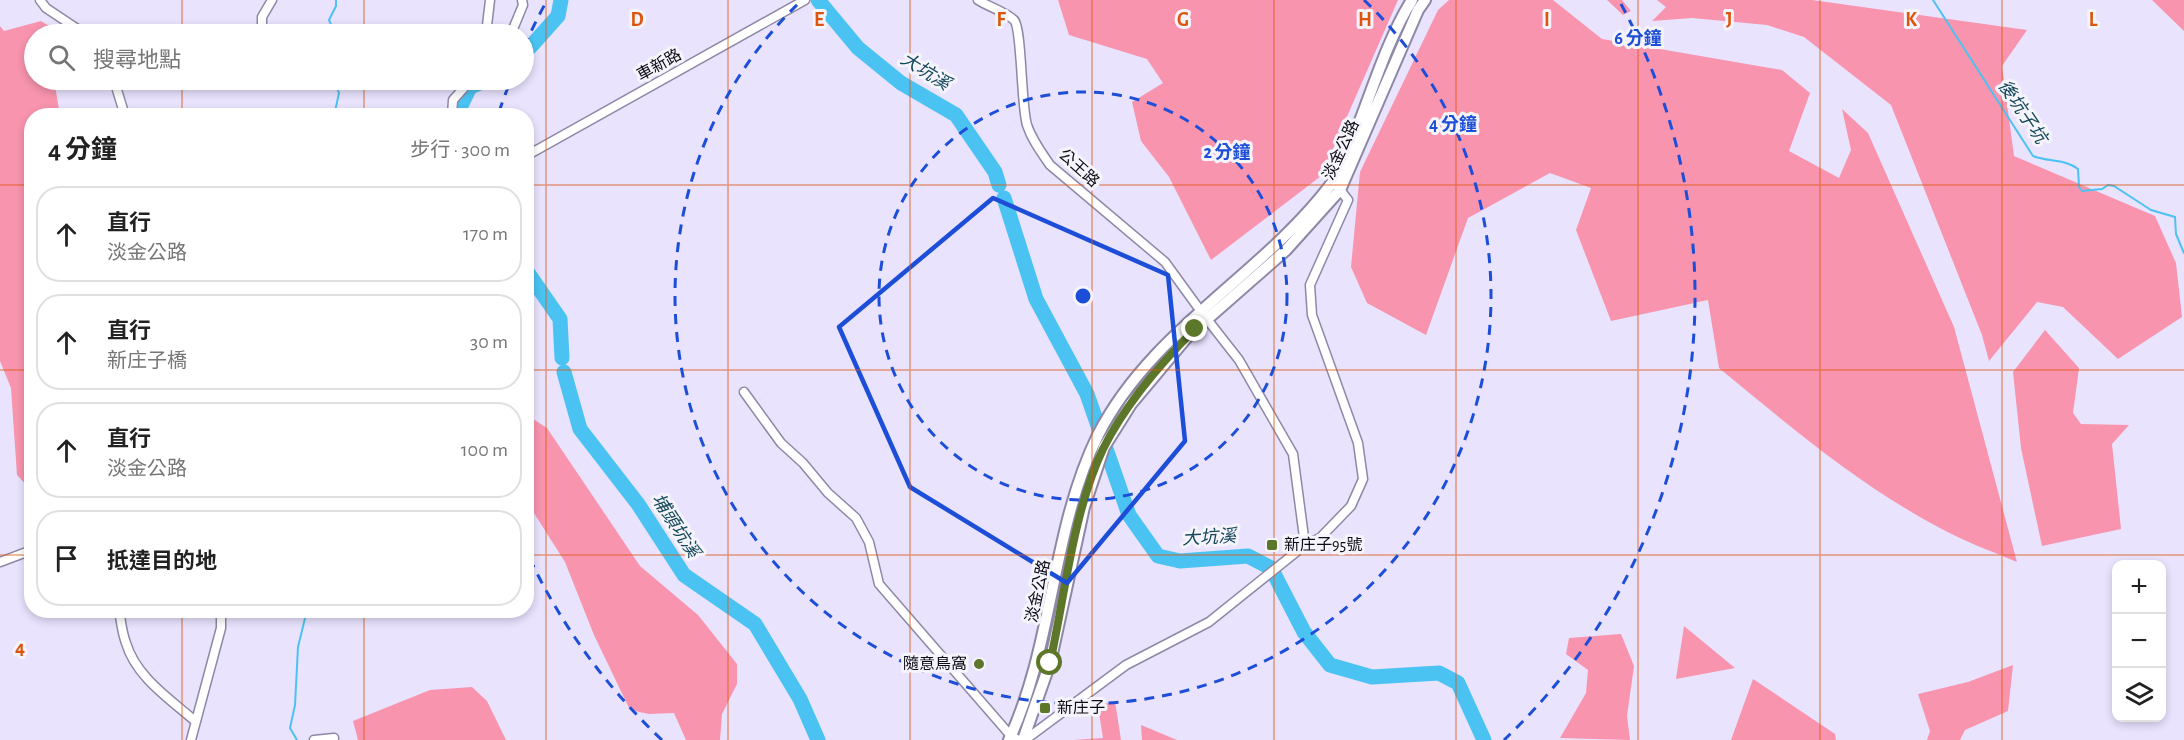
<!DOCTYPE html>
<html lang="zh-TW">
<meta charset="utf-8">
<style>
body{margin:0;font-family:"Alegreya Sans","Noto Sans TC",sans-serif;background:#f2f2f2;color:#222}
.controls{position:absolute;right:18px;bottom:18px;display:grid;overflow:hidden;border-radius:12px;box-shadow:0 3px 9px #0003}
.controls button{width:54px;height:54px;display:grid;place-items:center;padding:0;border:0;border-bottom:2px solid #e0e0e0;background:#fff;color:#222;font:30px sans-serif}
.stop{position:absolute;width:18px;height:18px;margin:-14px;border:4px solid #5d772a;border-radius:50%;background:#fff}
.stop.end{background:#5d772a;border-color:#fff;box-shadow:0 2px 6px #0008}
.list{margin:0;padding:0;list-style:none}
h2{display:flex;justify-content:space-between;align-items:center;height:78px;margin:0;padding:0 24px;font-size:26px}
h2 small{font-size:20px;font-weight:400;color:#767676}
.list li{display:grid;grid-template-columns:39px 1fr auto;gap:18px;align-items:center;box-sizing:border-box;height:96px;margin:0 12px 12px;padding:0 12px;border:2px solid #e0e0e0;border-radius:24px}
.list b{display:block;font-size:22px;white-space:nowrap}
.list p{margin:0;font-size:20px;white-space:nowrap;color:#767676}
.list em{font-size:20px;font-style:normal;color:#767676}
.icon{flex:none;width:33px;height:33px;fill:none;stroke:currentColor;stroke-width:2;stroke-linecap:round;stroke-linejoin:round}
.map{position:relative;flex:none;width:2184px;height:740px;overflow:hidden}
.search{position:absolute;background:#fff;box-shadow:0 3px 9px #0003;left:24px;top:24px;width:510px;height:66px;display:flex;align-items:center;gap:15px;box-sizing:border-box;padding:0 21px;border-radius:33px;color:#767676;font-size:22px}
.panel{position:absolute;background:#fff;box-shadow:0 3px 9px #0003;left:24px;top:108px;width:510px;height:510px;border-radius:24px}
.map>svg:first-child{display:block}
.forest{fill:#f894ae}
.lines{fill:none;stroke-linecap:round;stroke-linejoin:round}
.stream{stroke:#4bc3f2;stroke-width:2}
.river{stroke:#4bc3f2;stroke-width:15}
.minor-casing{stroke:#8e87a6;stroke-width:11}
.major-casing{stroke:#8e87a6;stroke-width:14}
.minor{stroke:#fff;stroke-width:8}
.major{stroke:#fff;stroke-width:10}
.route{stroke:#5d772a;stroke-width:8}
.marked{fill:none;stroke:#1d4ed8;stroke-width:4.5;stroke-linejoin:round}
.grid{fill:none;stroke:#dd550c;stroke-width:1.5;stroke-opacity:0.55}
.ring{fill:none;stroke:#1d4ed8;stroke-width:3;stroke-dasharray:10 8}
.poi-dot{fill:#5d772a;stroke:#f5f4fb;stroke-width:2}
.labels{text-anchor:middle;dominant-baseline:central;stroke-width:6;stroke-linejoin:round;paint-order:stroke}
.street-label{font-size:16px;fill:#0d0a15;stroke:#f5f4fb}
.poi-label{font-size:16px;fill:#0d0a15;stroke:#f5f4fb;text-anchor:start}
.water-label{font-size:18px;font-style:italic;fill:#14475a;stroke:#f5f4fb}
.grid-label{font-size:20px;text-anchor:middle;font-weight:bold;fill:#dd550c;stroke:#f5f4fb;stroke-width:6;stroke-linejoin:round;paint-order:stroke}
.centre{fill:#1d4ed8;stroke:#f5f4fb;stroke-width:3}
.ring-label{font-size:18px;text-anchor:middle;font-weight:bold;fill:#1d4ed8;stroke:#f5f4fb;stroke-width:6;stroke-linejoin:round;paint-order:stroke}
</style>
<div class="map">
<svg width="2184" height="740" viewBox="0 0 2184 740">
<rect width="100%" height="100%" fill="#e9e3fe"/>
<!-- forest -->
<path class="forest" d="M1058 0H1398L1321 176 1211 260 1169 177 1141 141 1132 102 1163 83 1147 59 1069 35Z
M1449 0H1553L1602 39 1782 70 1810 93 1789 151 1839 178 1851 150 1842 109 1868 133 1954 327 2017 562C1991 551 1963 541 1938 527 1859 485 1788 425 1719 368L1708 300 1611 321 1576 230 1591 188 1550 173 1468 218 1426 335 1367 303 1351 267 1360 172 1438 10Z
M1607 0H1622L1631 11 1623 15Z
M1657 0H1812L2027 30 2002 66 2014 156 2155 216 2176 263 2182 317 2118 359 2063 307 2037 302 1989 361 1982 335 1891 105 1804 37 1767 25 1692 18 1652 21 1666 7Z
M2152 0H2184V31Z
M41 21 62 34H34V80H54L60 115 32 116 31 490 17 475 11 388 0 361V26L4 31Z
M2045 330 2079 368 2073 413 2081 424 2129 425 2112 444 2121 529 2042 546 2021 448 2013 372Z
M527 415 547 428 640 566 698 615 737 664V684L722 714 720 740H686L674 713 649 714 630 710 594 635 565 562 527 502 531 453 527 441Z
M1684 626 1735 668 1676 679Z
M1621 634 1634 666 1627 716 1630 740 1560 738 1586 693 1588 670 1566 654 1569 638Z
M2013 665 2008 711 1965 730 1960 740H1927L1930 731 1918 694 1968 682Z
M1753 679 1835 734 1836 740H1731Z
M472 687 487 701 506 740H358L353 721 430 690Z
M1115 701 1121 740H1073L1103 738 1098 706Z
M1141 725 1177 740H1142Z"/>
<g class="lines">
<!-- stream -->
<path class="stream" d="M1933 0 2033 156C2048 162 2066 159 2078 169L2079 187 2082 191 2102 189 2108 185 2114 186 2151 210 2175 217 2176 234 2184 253
M335 34 329 20 336 6V0
M334 116 339 93 334 80
M297 740 290 728 295 705 298 647 307 610"/>
<!-- river -->
<path class="river" d="M818 0 858 48 901 83 956 115 995 172 999 185
M524 54 558 16 561 0
M456 116 470 87 487 80
M1004 198 1036 299 1087 394 1129 515 1158 556 1180 561 1248 556 1271 568 1304 632 1330 665 1372 677 1439 673 1458 683 1484 740
M526 270 560 319 562 358
M564 372 580 429 638 504 684 575 755 624 800 699 818 740"/>
<!-- minor casing -->
<g class="minor-casing">
<path id="minor" d="M40 0 46 8 85 34
M978 0C989 7 1004 11 1014 20 1022 28 1021 106 1027 125 1032 140 1041 152 1050 165L1165 262 1197 306
M262 30V17L272 0
M486 34 490 0
M511 34 523 5 522 0
M114 80 125 116
M452 116 453 100 471 80
M526 156 805 0
M1210 323 1239 360 1293 454 1305 545
M744 392 781 443 803 463 828 493 856 518 869 542 879 584 1011 736 1019 740
M0 562 32 550
M119 610C121 621 122 633 126 643 136 677 170 699 195 721
M191 740 221 628V610
M314 740 334 738
M1025 740 1126 665 1209 622 1305 545 1320 538 1351 506 1363 479 1358 443 1312 315 1310 285 1348 200 1337 186"/>
</g>
<!-- major casing -->
<g class="major-casing">
<path id="major" d="M1009 740C1054 643 1051 531 1098 435 1151 330 1263 275 1332 183 1342 168 1348 150 1355 134 1372 91 1388 38 1412 0
M1023 740 1050 663 1084 507 1104 447 1131 404 1188 336 1286 250 1340 190 1418 10 1425 0"/>
</g>
<!-- minor -->
<use href="#minor" class="minor"/>
<!-- major -->
<use href="#major" class="major"/>
</g>
<g class="lines">
<!-- route -->
<path class="route" d="M1050 663C1065 595 1073 512 1103 449 1125 405 1160 364 1195 329"/>
</g>
<!-- marked area -->
<path class="marked" d="M993 198 1168 275 1185 441 1067 583 910 487 839 327Z"/>
<!-- grid -->
<path class="grid" d="M182 0V34M364 0V34M546 0V740M728 0V740M910 0V740M1092 0V740M1274 0V740M1456 0V740M1638 0V740M1820 0V740M2002 0V740M182 80V116M364 80V116M0 185H32M526 185H2184M0 370H32M526 370H2184M0 555H32M526 555H2184M182 610V740M364 610V740"/>
<!-- distance rings -->
<g class="ring">
<circle cx="1083" cy="296" r="204"/>
<path d="M1364 0A408 408 0 1 1 802 0"/>
<path d="M662 740A612 612 0 0 1 528 555M499 112A612 612 0 0 1 510 82M524 47A612 612 0 0 1 545 4M1621 4A612 612 0 0 1 1504 740"/>
</g>
<!-- markers -->
<g class="poi-dot">
<rect x="1266" y="539" width="12" height="12" rx="3"/>
<circle cx="979" cy="664" r="6"/>
<rect x="1039" y="702" width="12" height="12" rx="3"/>
</g>
<g class="labels">
<!-- street labels -->
<g class="street-label">
<text transform="translate(659 65) rotate(-29)">車新路</text>
<text transform="translate(1341 150) rotate(-65)">淡金公路</text>
<text transform="translate(1079 168) rotate(42)">公王路</text>
<text transform="translate(1038 591) rotate(-78)">淡金公路</text>
</g>
<!-- poi labels -->
<g class="poi-label">
<text x="1284" y="545">新庄子95號</text>
<text x="967" y="664" text-anchor="end">隨意鳥窩</text>
<text x="1057" y="708">新庄子</text>
</g>
<!-- water labels -->
<g class="water-label">
<text transform="translate(925 72) rotate(32)">大坑溪</text>
<text transform="translate(2022 112) rotate(56)">後坑子坑</text>
<text transform="translate(675 526) rotate(57)">埔頭坑溪</text>
<text transform="translate(1209 538) rotate(-3)">大坑溪</text>
</g>
</g>
<g class="grid-label">
<text x="637" y="26">D</text>
<text x="819" y="26">E</text>
<text x="1001" y="26">F</text>
<text x="1183" y="26">G</text>
<text x="1365" y="26">H</text>
<text x="1547" y="26">I</text>
<text x="1729" y="26">J</text>
<text x="1911" y="26">K</text>
<text x="2093" y="26">L</text>
<text x="20" y="654">4</text>
</g>
<circle cx="1083" cy="296" r="9" class="centre"/>
<g class="ring-label">
<text x="1638" y="44">6 分鐘</text>
<text x="1453" y="130">4 分鐘</text>
<text x="1227" y="158">2 分鐘</text>
</g>
</svg>
<div class="controls">
<button>+</button>
<button>−</button>
<button><svg class="icon" aria-label="layers" viewBox="0 0 24 24"><path d="M12 4l9 5-9 5-9-5zM3 14l9 5 9-5"/></svg></button>
</div>
<div class="stop" style="left:1050px;top:663px"></div>
<div class="stop end" style="left:1195px;top:329px"></div>
<div class="search"><svg class="icon" aria-label="search" viewBox="0 0 24 24"><circle cx="10" cy="10" r="6"/><path d="M15 15l6 6"/></svg>搜尋地點</div>
<section class="panel">
<h2>4 分鐘<small>步行 · 300 m</small></h2>
<ul class="list">
<li><svg class="icon" aria-label="ahead" viewBox="0 0 24 24"><path d="M12 20V5M6 11l6-6 6 6"/></svg><div><b>直行</b><p>淡金公路</p></div><em>170 m</em></li>
<li><svg class="icon" aria-label="ahead" viewBox="0 0 24 24"><path d="M12 20V5M6 11l6-6 6 6"/></svg><div><b>直行</b><p>新庄子橋</p></div><em>30 m</em></li>
<li><svg class="icon" aria-label="ahead" viewBox="0 0 24 24"><path d="M12 20V5M6 11l6-6 6 6"/></svg><div><b>直行</b><p>淡金公路</p></div><em>100 m</em></li>
<li><svg class="icon" aria-label="arrive" viewBox="0 0 24 24"><path d="M6 21V4h12l-3 4 3 4H6"/></svg><div><b>抵達目的地</b></div></li>
</ul>
</section>
</div>
